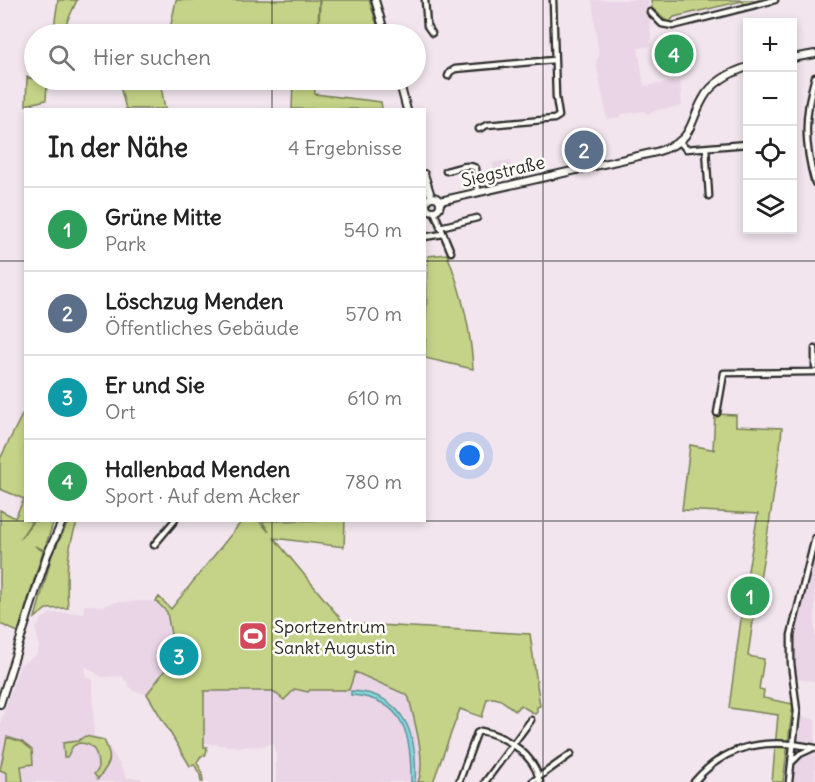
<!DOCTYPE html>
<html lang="de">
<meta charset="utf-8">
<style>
body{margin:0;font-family:Delius,sans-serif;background:#f6f6f6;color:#222}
.controls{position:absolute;right:18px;top:18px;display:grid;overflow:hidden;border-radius:0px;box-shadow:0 3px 9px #0003}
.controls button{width:54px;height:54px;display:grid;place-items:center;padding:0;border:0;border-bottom:2px solid #e0e0e0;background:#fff;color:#222;font:30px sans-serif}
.you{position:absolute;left:470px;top:456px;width:21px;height:21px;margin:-15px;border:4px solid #fff;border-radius:50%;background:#1a73e8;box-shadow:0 0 0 9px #1a73e833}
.badge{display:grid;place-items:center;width:39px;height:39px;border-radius:50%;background:#0f766e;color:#fff;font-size:20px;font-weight:700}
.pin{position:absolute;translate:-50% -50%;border:3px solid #fff;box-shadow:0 2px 6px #0006}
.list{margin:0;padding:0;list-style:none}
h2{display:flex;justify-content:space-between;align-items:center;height:78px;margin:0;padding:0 24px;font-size:26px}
h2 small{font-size:20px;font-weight:400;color:#767676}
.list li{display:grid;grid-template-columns:39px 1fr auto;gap:18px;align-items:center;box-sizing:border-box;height:84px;padding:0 24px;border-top:2px solid #e0e0e0}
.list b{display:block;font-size:22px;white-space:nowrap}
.list p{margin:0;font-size:20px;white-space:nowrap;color:#767676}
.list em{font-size:20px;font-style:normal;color:#767676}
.icon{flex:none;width:33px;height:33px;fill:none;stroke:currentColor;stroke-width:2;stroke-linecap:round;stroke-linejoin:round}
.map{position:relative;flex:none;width:815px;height:782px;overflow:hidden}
.search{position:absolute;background:#fff;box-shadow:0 3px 9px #0003;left:24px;top:24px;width:402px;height:66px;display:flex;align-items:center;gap:15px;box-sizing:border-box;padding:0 21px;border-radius:33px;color:#767676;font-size:22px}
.panel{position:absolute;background:#fff;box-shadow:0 3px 9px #0003;left:24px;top:108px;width:402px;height:414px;border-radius:0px}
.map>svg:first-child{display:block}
.built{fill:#ead5e6}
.green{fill:#c4d387;stroke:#787f59;stroke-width:1.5}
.water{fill:#85d6df;stroke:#619297;stroke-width:1.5}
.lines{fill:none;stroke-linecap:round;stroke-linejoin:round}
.minor-casing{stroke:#2b2b2b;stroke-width:9}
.major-casing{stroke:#2b2b2b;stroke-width:10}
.minor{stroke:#fdfcf7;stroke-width:4.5}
.major{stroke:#fdfcf7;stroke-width:6}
.grid{fill:none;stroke:#2b2b2b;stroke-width:1.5;stroke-opacity:0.55}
.labels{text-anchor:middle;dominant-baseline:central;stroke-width:5;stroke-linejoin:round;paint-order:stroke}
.street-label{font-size:18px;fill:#2b2b2b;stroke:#fdfcf7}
.poi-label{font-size:18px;fill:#2b2b2b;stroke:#fdfcf7;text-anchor:start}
</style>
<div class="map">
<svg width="815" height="782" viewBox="0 0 815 782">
<rect width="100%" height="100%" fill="#f2e5ed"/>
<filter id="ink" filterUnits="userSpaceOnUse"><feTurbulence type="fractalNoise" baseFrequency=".0167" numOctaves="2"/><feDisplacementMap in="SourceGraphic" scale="12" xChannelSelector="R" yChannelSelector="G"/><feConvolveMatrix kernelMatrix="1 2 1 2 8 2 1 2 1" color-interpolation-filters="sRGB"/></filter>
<g filter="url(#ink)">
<!-- built -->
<path class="built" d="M592 0H648L652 46 638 48 644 86 680 81 682 106 657 110 648 114 643 111 622 114 620 117 607 119 598 73 596 59 599 58Z
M510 160 513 181 496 184 493 163Z
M815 553V681L796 679 794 648 797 622Z
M156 601 167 612 173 659 147 694 133 691 122 676 102 677 85 666 86 677 93 680 94 736 105 739 127 778H141L142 782H0V724L20 665 36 655 39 648 36 628 42 619 51 613H84V605L104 606 114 602Z
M355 673 407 695 409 698 418 742 421 775 418 782H276V755L273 743 263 746 240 747 204 743 203 691 350 690Z
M802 717 815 719V782H792Z"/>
<!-- green -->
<path class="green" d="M58 0H77L67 22 64 34H53Z
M176 0H319L318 30 314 34H169Z
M320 0H369L380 34H316L319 30Z
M651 0H760V1L745 5 742 1 674 17 669 23 652 8Z
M27 77 47 83 46 100 26 105Z
M120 80H160L165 109H126L121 90Z
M293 80H314L315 94 381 102 382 109H292Z
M447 254C461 290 471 330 473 369L425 358 428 256Z
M25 409 26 520 32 521 20 539 33 521H45L53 524 44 550 35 546 43 551 18 632 0 624V510L15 518 24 499 0 489V459Z
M715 414 736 415V426L782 428C775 505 758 580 748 656L764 659 759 689 764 690 763 698 793 704 783 782H772L778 715 729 708 746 582 758 514 682 510 690 445 716 450 713 449Z
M345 520 344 547 274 538 344 623 530 634 540 706 537 707V712L535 714 520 705 515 711C506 704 499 695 487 699L482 717 460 709 433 782H418C427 762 414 720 409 698L407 695 355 672 349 690H310L308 692 295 689 284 700 273 691H204V747H207L206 755 201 756 197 762 202 773 203 782H201L200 775 194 764 190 766 147 694 175 657 167 612 156 601 159 597 171 609 242 521H259L269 532 262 521Z
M69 521H78C66 548 66 579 68 608L46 609 35 618 52 555Z
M85 736 104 740C113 759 111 762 98 779L94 774 98 770C98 755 96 743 79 743L73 746 67 757H64L63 743 78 741Z
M7 737 22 742 32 750 33 764 21 766 23 782H7V773L0 770Z"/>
<!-- water -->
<path class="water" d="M351 691C405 693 418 736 415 782H411C411 736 406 699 351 695Z"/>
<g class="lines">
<!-- minor casing -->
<g class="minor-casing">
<path id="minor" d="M425 0 427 26 432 33
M650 12 662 24 673 26 775 0
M448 76 450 72 455 69 554 60
M815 77C804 115 804 144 815 183
M479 129 487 125 554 119 559 116 556 97 553 0
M679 141 686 149 747 144
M706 148 709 196
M446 171C456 169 466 163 476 168L478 192
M434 211 451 252
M440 227 477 218
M424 237 443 234
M815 349V367
M717 413 724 373 815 372
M154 545 175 520
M792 762 800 754 811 749
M459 782 477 733 481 731C502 735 525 749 535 768 538 773 538 778 540 782
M485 782 531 720
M532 782 571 754
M694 782C727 743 767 738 815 748
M789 782 797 711 791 663V635L815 538"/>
</g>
<!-- major casing -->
<g class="major-casing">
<path id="major" d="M375 0 385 34
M792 58 815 54
M399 80 407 110
M424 174 431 196
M426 204a7 7 0 1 1 14 0a7 7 0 1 1-14 0Z
M440 201 656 152C695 140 687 127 703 99 711 83 731 72 748 67
M0 704 47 555 63 520"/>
</g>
<!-- minor -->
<use href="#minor" class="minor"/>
<!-- major -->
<use href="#major" class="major"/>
</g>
</g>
<!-- grid -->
<path class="grid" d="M272 0V34M543 0V782M272 80V110M0 261H26M424 261H815M272 520V782M0 521H815"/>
<!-- icons -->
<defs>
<g id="stadium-square" transform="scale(1.5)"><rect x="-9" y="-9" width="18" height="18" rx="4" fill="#d1495b" stroke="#fdfcf7"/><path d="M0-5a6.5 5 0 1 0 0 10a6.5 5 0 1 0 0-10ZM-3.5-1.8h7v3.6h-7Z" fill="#fff"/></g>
</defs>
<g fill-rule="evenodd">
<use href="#stadium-square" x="253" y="636"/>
</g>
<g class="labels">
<!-- street labels -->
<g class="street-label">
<text transform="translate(503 171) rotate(-13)">Siegstraße</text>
</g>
<!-- poi labels -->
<g class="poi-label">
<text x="274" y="626">Sportzentrum<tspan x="274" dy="21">Sankt Augustin</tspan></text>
</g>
</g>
</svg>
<div class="controls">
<button>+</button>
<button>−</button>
<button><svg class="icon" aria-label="locate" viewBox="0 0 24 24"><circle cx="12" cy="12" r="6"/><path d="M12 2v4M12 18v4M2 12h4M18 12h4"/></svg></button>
<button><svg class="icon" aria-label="layers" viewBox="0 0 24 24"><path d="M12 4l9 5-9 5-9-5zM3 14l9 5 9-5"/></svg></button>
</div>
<div class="you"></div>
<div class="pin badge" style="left:750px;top:596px;background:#2e9e5b">1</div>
<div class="pin badge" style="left:584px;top:150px;background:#5c6f8a">2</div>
<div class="pin badge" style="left:179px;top:656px;background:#0f9aa8">3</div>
<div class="pin badge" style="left:674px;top:54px;background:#2e9e5b">4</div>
<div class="search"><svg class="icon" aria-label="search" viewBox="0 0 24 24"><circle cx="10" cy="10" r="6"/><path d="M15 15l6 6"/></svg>Hier suchen</div>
<section class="panel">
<h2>In der Nähe<small>4 Ergebnisse</small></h2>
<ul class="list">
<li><span class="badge" style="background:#2e9e5b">1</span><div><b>Grüne Mitte</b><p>Park</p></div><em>540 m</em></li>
<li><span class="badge" style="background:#5c6f8a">2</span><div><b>Löschzug Menden</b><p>Öffentliches Gebäude</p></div><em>570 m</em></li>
<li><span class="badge" style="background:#0f9aa8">3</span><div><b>Er und Sie</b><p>Ort</p></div><em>610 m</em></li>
<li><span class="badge" style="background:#2e9e5b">4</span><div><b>Hallenbad Menden</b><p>Sport · Auf dem Acker</p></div><em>780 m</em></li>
</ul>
</section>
</div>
